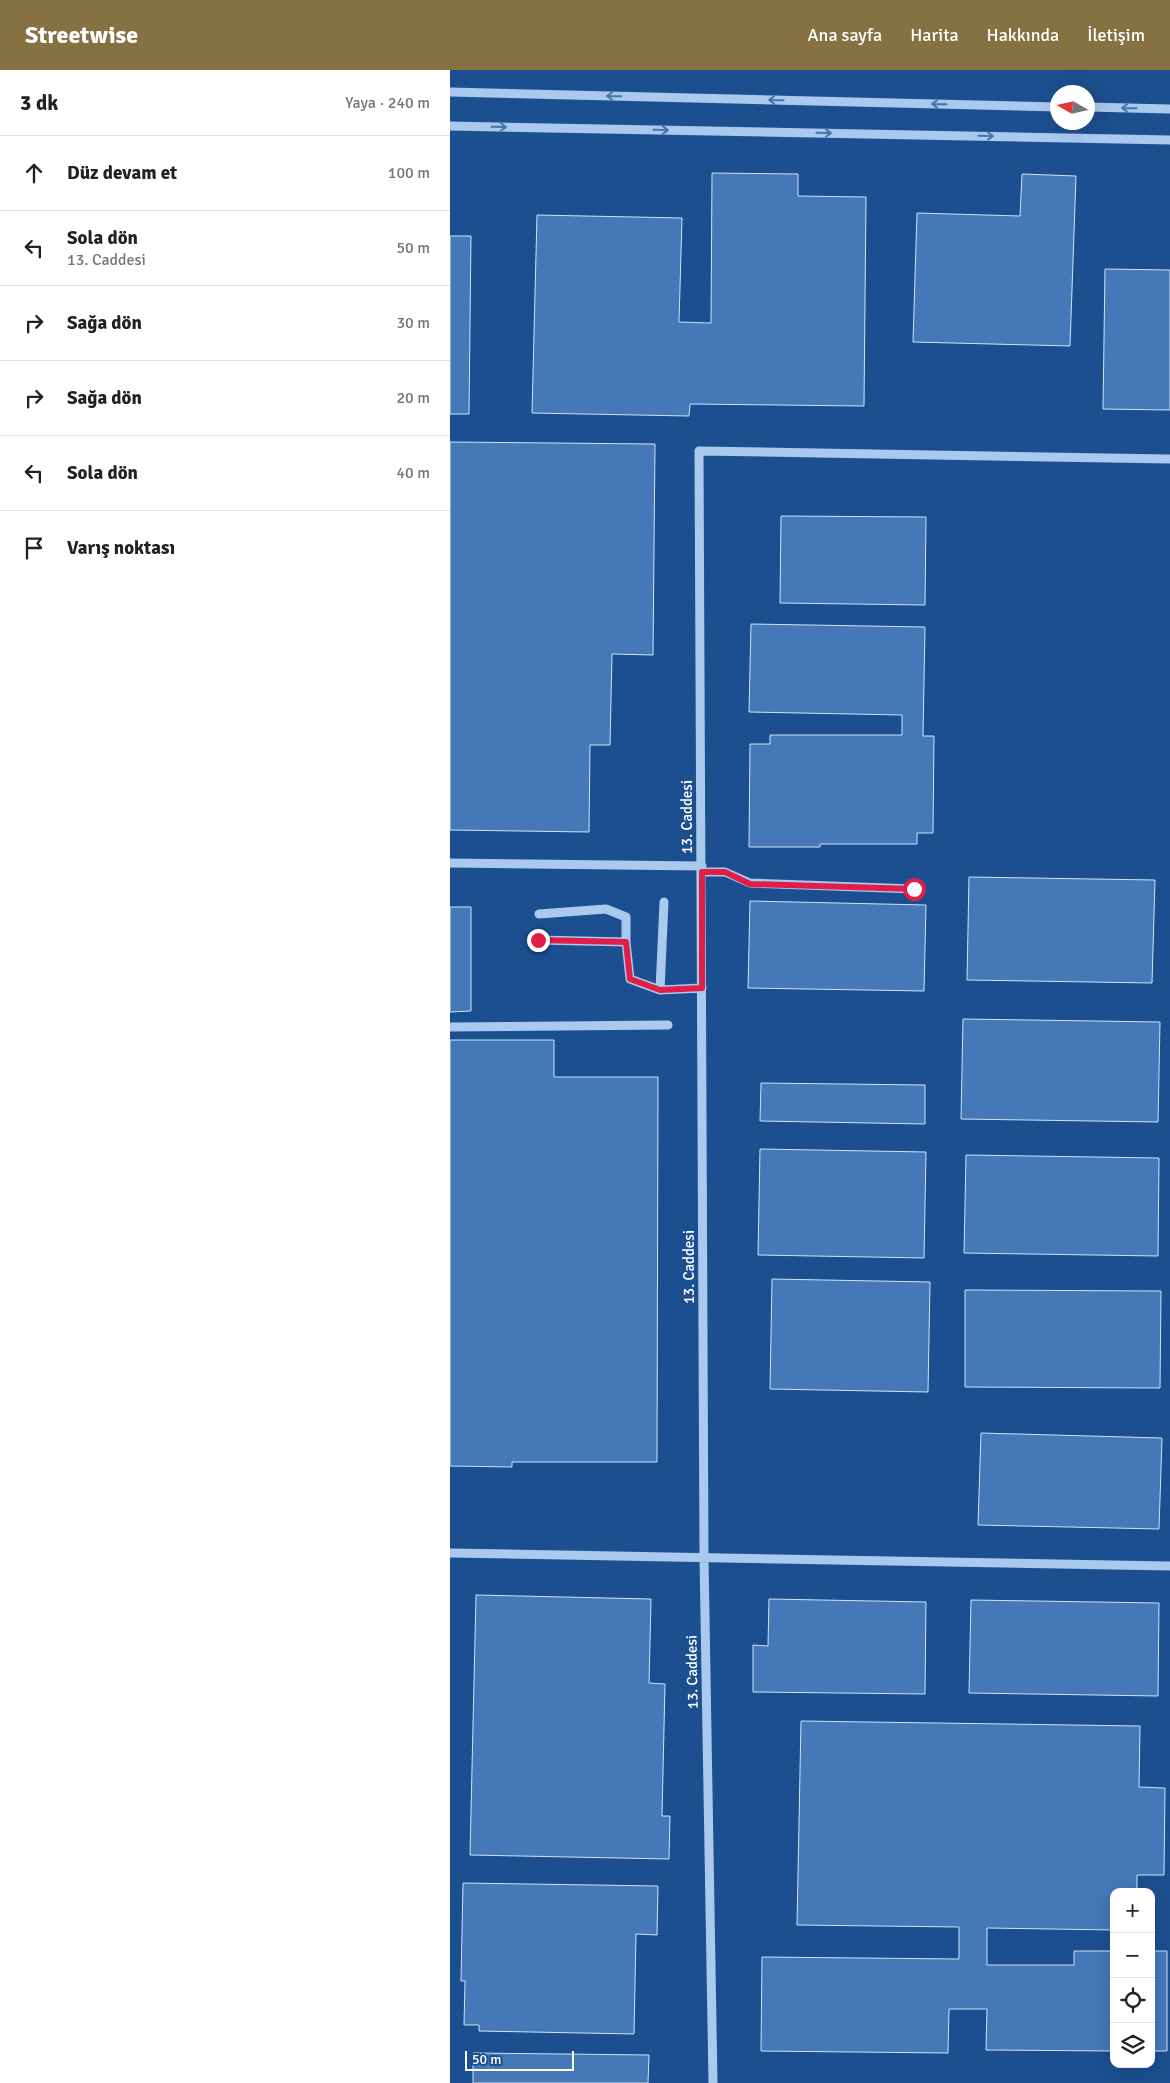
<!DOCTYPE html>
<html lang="tr">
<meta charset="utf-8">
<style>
body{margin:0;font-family:Signika,sans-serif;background:#f6f6f6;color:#222}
.controls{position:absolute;right:15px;bottom:15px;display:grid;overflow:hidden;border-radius:10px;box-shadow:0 5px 20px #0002}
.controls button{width:45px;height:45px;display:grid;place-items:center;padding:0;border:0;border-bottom:1px solid #e0e0e0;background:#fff;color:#222;font:25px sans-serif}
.compass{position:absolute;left:600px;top:15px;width:45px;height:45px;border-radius:50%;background:#fff;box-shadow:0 5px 20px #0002;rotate:279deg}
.scale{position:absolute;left:15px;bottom:12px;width:109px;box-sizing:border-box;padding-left:5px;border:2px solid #fff;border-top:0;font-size:14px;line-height:18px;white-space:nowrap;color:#fff;-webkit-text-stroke:4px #1b4f8f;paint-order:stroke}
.stop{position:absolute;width:15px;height:15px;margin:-11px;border:4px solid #e11d48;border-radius:50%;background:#fff}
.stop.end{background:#e11d48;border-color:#fff;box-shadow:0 1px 5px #0008}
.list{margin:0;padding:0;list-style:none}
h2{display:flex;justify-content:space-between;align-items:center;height:65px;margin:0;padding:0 20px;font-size:21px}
h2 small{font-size:16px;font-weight:400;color:#767676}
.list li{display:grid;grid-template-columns:32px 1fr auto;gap:15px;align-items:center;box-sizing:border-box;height:75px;padding:0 20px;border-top:1px solid #e0e0e0}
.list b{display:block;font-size:19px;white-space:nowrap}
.list p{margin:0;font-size:16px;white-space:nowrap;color:#767676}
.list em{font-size:16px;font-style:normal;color:#767676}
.icon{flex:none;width:28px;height:28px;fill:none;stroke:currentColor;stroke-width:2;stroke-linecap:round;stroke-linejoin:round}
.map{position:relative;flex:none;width:720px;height:2013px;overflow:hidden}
header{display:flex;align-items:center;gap:30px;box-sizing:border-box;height:70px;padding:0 25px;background:#857141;color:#fff}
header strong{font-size:24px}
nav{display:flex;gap:28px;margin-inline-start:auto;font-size:18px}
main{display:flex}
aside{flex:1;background:#fff}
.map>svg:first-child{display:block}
.building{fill:#4478b7;stroke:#cfe3fa}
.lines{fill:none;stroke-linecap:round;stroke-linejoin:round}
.minor{stroke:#a9c9ee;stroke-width:9}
.oneway{stroke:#4674ac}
.route{stroke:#e11d48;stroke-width:6}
.labels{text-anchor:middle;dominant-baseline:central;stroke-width:4.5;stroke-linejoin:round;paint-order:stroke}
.street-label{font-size:15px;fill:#fff;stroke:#1b4f8f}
</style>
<header>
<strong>Streetwise</strong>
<nav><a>Ana sayfa</a><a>Harita</a><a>Hakkında</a><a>İletişim</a></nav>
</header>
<main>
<aside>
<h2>3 dk<small>Yaya · 240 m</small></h2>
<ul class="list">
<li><svg class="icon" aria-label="ahead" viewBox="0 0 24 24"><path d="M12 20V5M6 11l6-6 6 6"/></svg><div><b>Düz devam et</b></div><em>100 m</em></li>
<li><svg class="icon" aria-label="left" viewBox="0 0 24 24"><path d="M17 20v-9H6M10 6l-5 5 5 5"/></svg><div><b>Sola dön</b><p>13. Caddesi</p></div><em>50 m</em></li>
<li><svg class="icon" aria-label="right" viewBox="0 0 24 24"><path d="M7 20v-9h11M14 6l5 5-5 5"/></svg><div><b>Sağa dön</b></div><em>30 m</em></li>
<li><svg class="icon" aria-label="right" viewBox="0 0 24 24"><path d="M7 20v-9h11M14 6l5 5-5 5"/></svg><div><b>Sağa dön</b></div><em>20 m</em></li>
<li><svg class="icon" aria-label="left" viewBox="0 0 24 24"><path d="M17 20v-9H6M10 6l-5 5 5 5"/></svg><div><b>Sola dön</b></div><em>40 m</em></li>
<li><svg class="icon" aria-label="arrive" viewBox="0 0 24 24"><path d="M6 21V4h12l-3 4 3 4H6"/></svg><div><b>Varış noktası</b></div></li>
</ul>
</aside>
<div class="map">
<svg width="720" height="2013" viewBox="0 0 720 2013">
<rect width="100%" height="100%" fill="#1b4f8f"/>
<!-- building -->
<path class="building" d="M262 103 348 104V126L416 127 414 336 240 334 239 346 82 343 87 145 232 148 229 252 261 253Z
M572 104 626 106 620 276 463 272 467 143 570 146Z
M0 166H21L19 344H0Z
M655 199 720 200V340L653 339Z
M0 372 205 374 203 585 162 584 160 675H140L139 762 0 760Z
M331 446 476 447 475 535 330 533Z
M301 554 475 557 473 666H484L483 763H467V774H370V777H299L300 674H320V665H452V645L299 642Z
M519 807 705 810 702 913 517 910Z
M300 831 476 835 474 921 298 918Z
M0 837H21V941L0 942Z
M513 949 710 952 708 1052 511 1049Z
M0 970H104V1007H208L207 1392H62V1397L0 1396Z
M311 1013 475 1015V1054L310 1051Z
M310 1079 476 1082 474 1188 308 1185Z
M516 1085 709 1088 708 1186 514 1183Z
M322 1209 480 1212 478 1322 320 1319Z
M515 1220 711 1221 710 1318 515 1317Z
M531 1363 712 1368 709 1459 528 1455Z
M26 1525 201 1529 199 1613 215 1614 212 1746H220L219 1789 20 1785Z
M319 1529 476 1532 475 1624 303 1622V1575L318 1576Z
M521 1530 709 1533 708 1626 519 1623Z
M351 1651 690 1656 689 1717 715 1718 714 1805H687V1822H664V1860L537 1858V1895H624V1881H664V1981L536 1980 537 1939H499L498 1983 311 1981 312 1887 509 1889V1857L347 1855Z
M13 1813 208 1816 207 1865 186 1864 184 1964 29 1961V1955H14L15 1911H11Z
M701 1881H717V1981H701Z
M23 1983 199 1985 198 2013H23Z"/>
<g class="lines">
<!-- minor -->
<path class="minor" d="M0 22 608 37
M638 37 720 39
M0 56 720 70
M0 793 252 796
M251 802H275L300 813 464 819
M89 844 156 839 176 847V872L180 909 210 920 252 918
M88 870 176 872
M210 920 214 832
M0 957 218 955
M0 1483 720 1496
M263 2013 254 1488 249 381 720 389"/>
</g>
<!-- one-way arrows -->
<defs><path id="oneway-shaft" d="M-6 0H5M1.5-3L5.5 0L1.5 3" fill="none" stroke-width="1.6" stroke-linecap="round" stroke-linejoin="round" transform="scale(1.25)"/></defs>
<g class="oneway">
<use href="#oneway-shaft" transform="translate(164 26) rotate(-179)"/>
<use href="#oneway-shaft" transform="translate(326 30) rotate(-179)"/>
<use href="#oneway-shaft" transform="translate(489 34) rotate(-179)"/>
<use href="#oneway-shaft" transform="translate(679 38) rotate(-179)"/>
<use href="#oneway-shaft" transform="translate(49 57) rotate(1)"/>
<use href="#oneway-shaft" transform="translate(211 60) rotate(1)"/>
<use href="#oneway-shaft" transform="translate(374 63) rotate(1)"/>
<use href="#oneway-shaft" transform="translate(536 66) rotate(1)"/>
</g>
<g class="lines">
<!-- route -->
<path class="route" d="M88 870 176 872 180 909 210 920 252 918V802H275L300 814 464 819"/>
</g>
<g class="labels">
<!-- street labels -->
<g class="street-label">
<text transform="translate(237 747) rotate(-90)">13. Caddesi</text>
<text transform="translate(239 1197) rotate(-90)">13. Caddesi</text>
<text transform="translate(242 1602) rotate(-91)">13. Caddesi</text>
</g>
</g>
</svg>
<div class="controls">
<button>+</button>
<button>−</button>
<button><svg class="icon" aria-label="locate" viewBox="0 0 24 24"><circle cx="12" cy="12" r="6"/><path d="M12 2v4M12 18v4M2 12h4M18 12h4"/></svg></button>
<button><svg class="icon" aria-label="layers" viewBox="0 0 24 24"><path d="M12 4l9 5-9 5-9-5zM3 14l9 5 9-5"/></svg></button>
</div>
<svg class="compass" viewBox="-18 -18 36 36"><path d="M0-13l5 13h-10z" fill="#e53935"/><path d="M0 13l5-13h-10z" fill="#767676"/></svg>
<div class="scale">50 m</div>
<div class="stop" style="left:464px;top:819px"></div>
<div class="stop end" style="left:88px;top:870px"></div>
</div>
</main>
